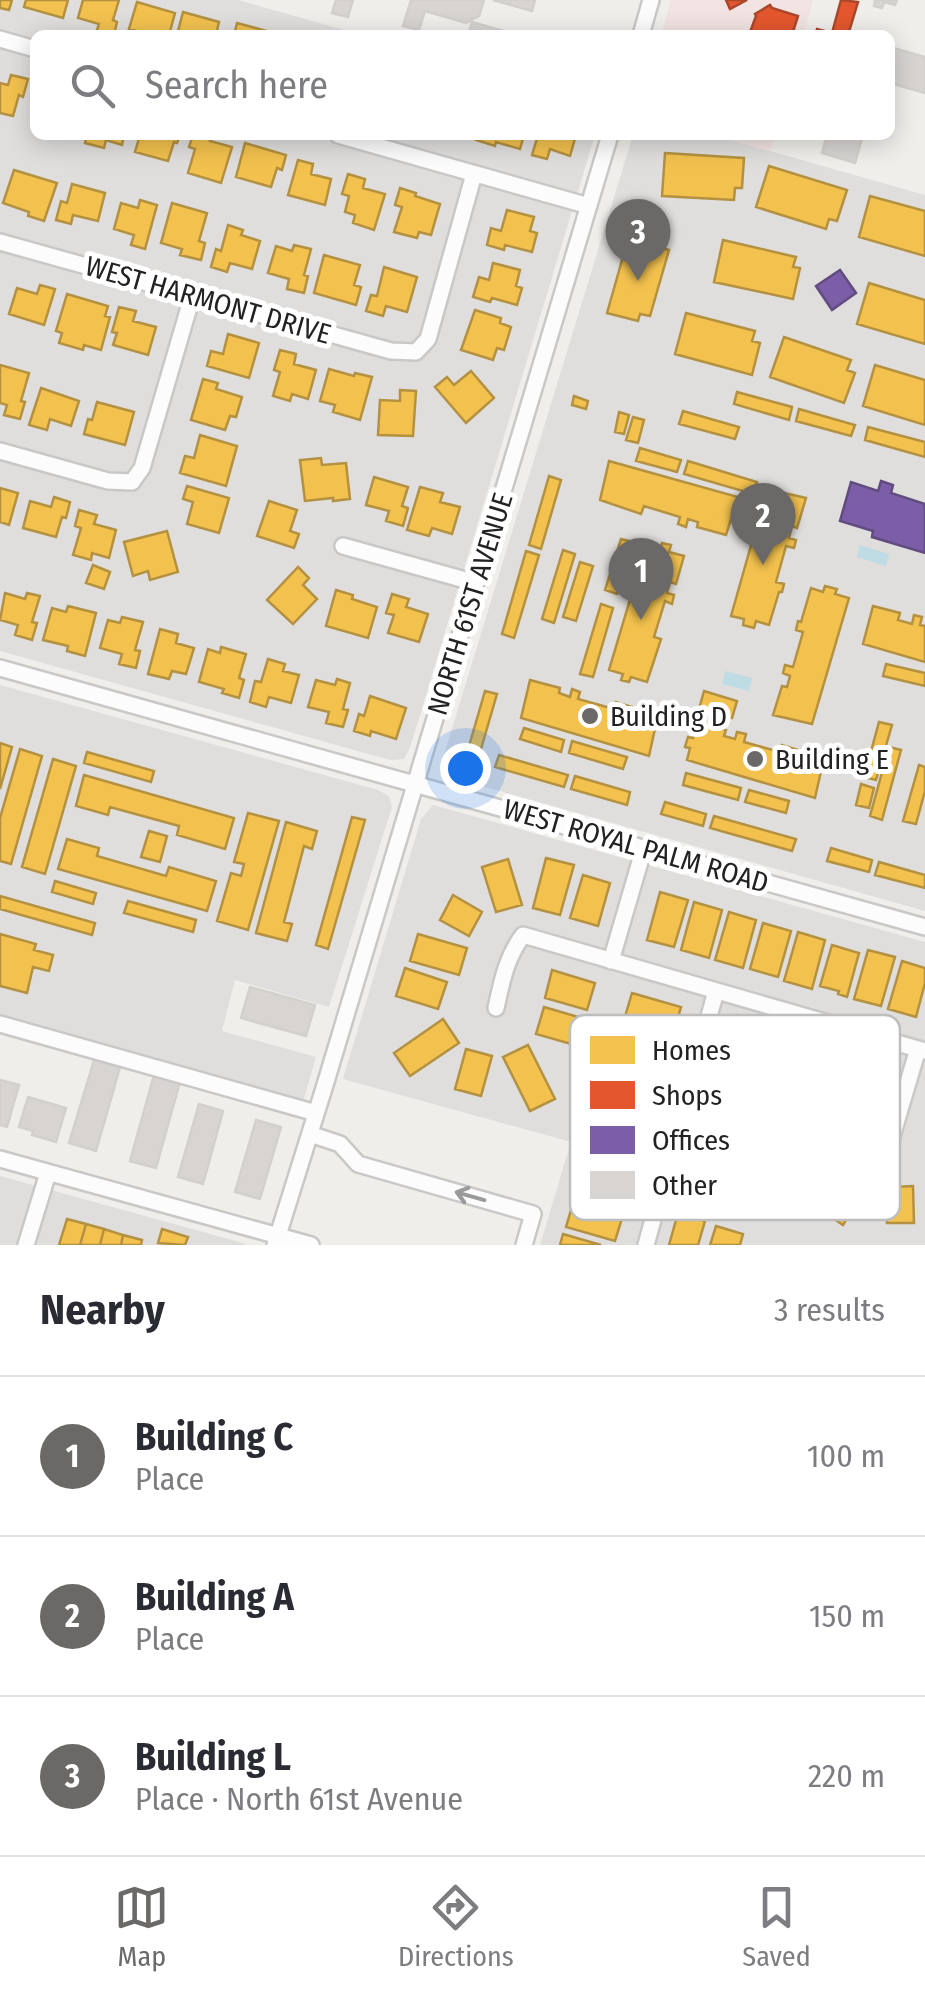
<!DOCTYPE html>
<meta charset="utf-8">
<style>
body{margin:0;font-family:"Fira Sans Condensed",sans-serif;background:#f2f2f3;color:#2b2b33}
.you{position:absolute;left:465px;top:768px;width:35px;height:35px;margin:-25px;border:8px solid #fff;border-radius:50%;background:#1a73e8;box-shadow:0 0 0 15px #1a73e833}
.badge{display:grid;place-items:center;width:65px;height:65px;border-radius:50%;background:#6a6968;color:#fff;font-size:32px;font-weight:700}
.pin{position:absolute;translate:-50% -82px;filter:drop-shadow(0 2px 5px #0008)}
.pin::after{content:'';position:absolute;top:52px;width:35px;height:30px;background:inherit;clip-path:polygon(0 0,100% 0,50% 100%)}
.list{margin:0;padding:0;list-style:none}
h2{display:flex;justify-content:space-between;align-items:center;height:130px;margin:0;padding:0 40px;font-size:42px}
h2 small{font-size:32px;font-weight:400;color:#7c7c81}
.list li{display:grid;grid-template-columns:65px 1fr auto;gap:30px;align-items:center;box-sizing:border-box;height:160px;padding:0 40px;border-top:2px solid #e1e1e2}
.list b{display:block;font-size:38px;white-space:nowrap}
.list p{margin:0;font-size:32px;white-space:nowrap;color:#7c7c81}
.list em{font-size:32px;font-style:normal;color:#7c7c81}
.icon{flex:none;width:55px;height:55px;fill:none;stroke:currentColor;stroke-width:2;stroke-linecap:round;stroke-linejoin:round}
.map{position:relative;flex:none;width:925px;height:1245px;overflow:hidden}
.search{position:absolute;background:#fff;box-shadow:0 5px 25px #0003;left:30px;right:30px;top:30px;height:110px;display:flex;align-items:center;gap:25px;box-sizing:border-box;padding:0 35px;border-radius:15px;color:#7c7c81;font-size:38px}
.sheet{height:610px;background:#fff}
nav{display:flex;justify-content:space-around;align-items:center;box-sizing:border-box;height:140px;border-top:2px solid #e1e1e2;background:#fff;font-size:28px;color:#7c7c81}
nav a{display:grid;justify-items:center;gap:5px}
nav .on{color:#6a6968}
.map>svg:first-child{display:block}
.residential{fill:#dfdedc}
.commercial{fill:#f1e3e1}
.water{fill:#bfdbe3}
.homes{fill:#f2c14e;stroke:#b49141;stroke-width:2.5}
.shops{fill:#e4572e;stroke:#aa472a;stroke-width:2.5}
.offices{fill:#7b5ea7;stroke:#604c7f;stroke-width:2.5}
.building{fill:#d7d4d2;stroke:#d3d0cc;stroke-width:2.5}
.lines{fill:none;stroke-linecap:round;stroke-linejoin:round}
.minor-casing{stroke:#c9c8c7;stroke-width:20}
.minor{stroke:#fdfcfc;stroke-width:15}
.oneway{stroke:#9a9a9a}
.poi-dot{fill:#6a6968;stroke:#fff;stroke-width:4}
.labels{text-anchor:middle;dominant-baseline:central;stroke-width:10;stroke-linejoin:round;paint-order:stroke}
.street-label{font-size:28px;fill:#222;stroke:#fff}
.poi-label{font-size:28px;fill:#222;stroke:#fff;text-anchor:start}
.key{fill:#fff;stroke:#bdbdbd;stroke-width:2.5}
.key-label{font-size:28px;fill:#222}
</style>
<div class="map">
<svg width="925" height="1245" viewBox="0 0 925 1245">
<rect width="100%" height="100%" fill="#f0eeeb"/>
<!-- residential -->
<path class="residential" d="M0 0H238L362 35H35V135H595L410 748 404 759 390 760 0 651Z
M633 135H713L925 195V911L446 776 440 768Z
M0 685 378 790 389 796 392 807 329 1007 235 980 222 1031 316 1057 303 1102 0 1017Z
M433 805 925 942V1245H540L571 1142 343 1079 421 819Z
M0 1176 243 1243 246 1245H0Z"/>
<!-- commercial -->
<path class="commercial" d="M671 0H813L804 35H661Z
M713 135H775L770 151Z"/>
<!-- water -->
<path class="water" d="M860 545 889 554 886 566 857 557Z
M725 671 752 678 749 691 722 684Z"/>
<!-- homes -->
<path class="homes" d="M0 0H12L9 10 0 8Z
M26 0H68L63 18 24 7Z
M83 0H119L113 20 117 22 114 35 96 33 99 24 78 18Z
M137 2 175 13 169 35H151L129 29Z
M183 12 219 22 216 35H177Z
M237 23 274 33V35H234Z
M11 75 28 79 23 97 19 95 13 116 0 113V83L8 85Z
M87 135H124L122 145 106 140 104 148 85 143Z
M140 135H180L177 143 174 142 168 161 135 152Z
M193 135H212L210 141 232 147 221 183 188 173 195 149 189 147Z
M478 135H524L520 149 496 142 495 146 476 140Z
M538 135H576L570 156 550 149 547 159 532 155Z
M245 143 286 155 282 170 277 168 271 187 236 177Z
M665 153 744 158 742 188H735L734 200 662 196Z
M298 160 313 164 311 174 331 179 325 205 288 195Z
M769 166 847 190 837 221 829 219 826 229 756 207Z
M14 170 57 183 44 221 28 216 29 212 3 203Z
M348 174 365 179 363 188 385 194 374 230 353 223 355 215 345 212 349 196 342 194Z
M72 184 105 193 98 221 73 215 71 224 56 220 61 201 67 203Z
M400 188 416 193 415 196 440 204 431 235 419 232 417 238 394 232 402 207 395 205Z
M870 196 925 211V256L859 237Z
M140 200 157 205 145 249 131 245 134 235 114 229 121 203 138 208Z
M172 203 207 213 199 241 205 243 201 260 180 255 182 249 161 243Z
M507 210 534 217 530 231 537 233 532 252 505 245 504 250 487 245 491 228 501 231Z
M228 225 243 230 241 235 260 241 252 269 230 263 227 272 211 267 216 249 221 251Z
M630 232 652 238 650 245 669 250 650 316 640 314 638 321 607 313Z
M723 240 796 257 793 267 800 268 793 299 714 282Z
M294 245 311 249 304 275 308 276 304 293 287 289 289 279 268 273 276 246 292 251Z
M324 255 360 265 354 285 361 287 356 305 314 293Z
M493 263 520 270 516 286 522 288 517 305 492 298 490 302 473 297 479 277 489 280Z
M384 267 417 277 407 312 386 306 383 316 366 311 371 295 377 296Z
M869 283 925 300V344L857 324Z
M40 285 55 289 44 325 9 314 17 288 37 294Z
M67 294 108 306 105 316 110 317 101 350 84 345 83 350 59 343 62 333 56 331Z
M119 307 136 311 133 321 156 327 148 355 113 345 117 333 112 332Z
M475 310 501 318 500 323 511 327 504 350 497 348 493 360 461 350Z
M686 313 755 331 752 341 760 343 752 375 675 354Z
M228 334 259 343 249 378 207 366 211 351 223 354Z
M784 337 851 360 847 370 855 373 844 403 770 377Z
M280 350 296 354 294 364 316 370 308 399 292 394 290 401 273 396 280 372 274 370Z
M0 365 29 373 21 401 25 402 20 419 4 415 7 405 0 403Z
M875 365 925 380V425L863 406Z
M329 369 354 376 355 373 372 377 360 420 333 412 335 405 320 401Z
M471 371 494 398 466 423 435 387 447 377 454 385Z
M203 379 218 383 216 389 242 397 236 417 230 416 225 430 191 420Z
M41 388 79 401 71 426 50 419 47 430 29 425Z
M400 390 416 391 413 436 378 435 380 400 400 401Z
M737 392 792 407 789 420 734 404Z
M574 396 588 401 586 409 572 405Z
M97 402 134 412 125 445 84 434 88 419 92 420Z
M799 409 855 425 851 436 796 421Z
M683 411 739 427 735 439 679 424Z
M619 412 629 415 624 434 615 432Z
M633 417 644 420 638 443 626 440Z
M868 427 925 442V457L865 440Z
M200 435 237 446 226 486 180 473 185 456 194 458Z
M640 448 681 460 677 472 636 461Z
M321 458 322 465 346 463 350 499 333 501V498L305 501 300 460Z
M609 461 738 497 726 535 697 527 698 522 688 519 686 527 678 524 680 517 644 506 641 514 600 500Z
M688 461 757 482 753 494 684 474Z
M549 476 561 480 541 549 529 545Z
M374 477 408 487 402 506 408 508 403 526 386 521 389 511 366 505Z
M187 486 229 498 219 533 187 524 193 502 183 499Z
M420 487 443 493 440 502 460 507 452 534 432 528 429 536 407 530Z
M0 488 18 493 9 525 0 522Z
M767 489 806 498 797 528 792 526 789 538 796 540 794 548 786 546 776 582 784 584 782 592H779L769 625 756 621 754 628 743 625 744 619 731 616Z
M54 497 70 502 66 518 62 517 56 537 23 528 30 501 51 507Z
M269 501 297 510 290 531 299 534 294 548 257 536Z
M79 510 97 515 94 524 116 530 109 558 92 553 91 560 73 555 81 528 75 526Z
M167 531 178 572 150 580 148 571 133 576 124 542Z
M621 539 633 542 617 594 605 590Z
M662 543 671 545 669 552 684 556 676 584 670 582 667 593 674 595 672 604 665 601 654 637 661 639 647 682 631 677 629 682 621 680 623 674 609 670 646 546 660 550Z
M563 550 575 554 554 623 542 619Z
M526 551 539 555 514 638 502 634Z
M580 562 593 566 576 621 563 617Z
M93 565 110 572 104 589 86 583Z
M298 567 309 578 303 585 317 599 293 624 267 600Z
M825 586 837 589 835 594 849 598 812 724 773 715 782 686 787 687 790 676 783 673 785 665 793 667 803 632 796 630 798 621 801 622 811 588 823 592Z
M336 590 353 595 352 599 377 607 368 638 326 626Z
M5 593 25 599 27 593 40 596 32 622 37 623 32 640 15 635 18 625 0 620Z
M392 594 409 599 406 607 428 614 419 642 388 633 394 615 386 613Z
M601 604 613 608 593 677 580 674Z
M68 606 96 613 85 656 67 651 68 646 43 640 52 608 66 612Z
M873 606 900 613 898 620 912 624 914 615 922 617 920 625 925 626V662L863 644Z
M122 617 143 622 135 650 140 651 136 668 119 664 122 654 100 648 108 620 120 623Z
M160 629 178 634 176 643 194 648 186 674 172 671 169 679 148 674Z
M221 647 246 654 239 678 244 680 239 698 222 693 224 689 199 682 208 649 220 653Z
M268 659 285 664 283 671 299 675 291 703 269 697 266 707 250 702 255 681 261 682Z
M886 664 925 673V686L883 676Z
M337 679 350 683 343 709 348 710 343 727 326 723 329 712 308 707 316 680 335 685Z
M530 680 560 688 559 693 570 697 572 689 580 692 578 699 614 709 616 702 658 715 649 756 521 718Z
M485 691 497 694 481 749 469 746Z
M704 691 737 701 732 718 699 709Z
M370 696 406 708 396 739 371 731 370 736 354 731 359 714 364 716Z
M698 722 726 730 724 736 735 739 737 732 746 734 744 742 780 752 782 745 824 758 815 798 687 760 690 748 685 747 688 737 693 738Z
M879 722 892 725 876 780 864 777Z
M524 728 564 740 561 752 520 739Z
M572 741 627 757 623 769 569 753Z
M0 743 12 747 0 789Z
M889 747 901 750 882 820 870 816Z
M20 749 42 756 11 864 0 861V818Z
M87 752 154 771 151 782 84 763Z
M499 755 568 775 564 787 495 767Z
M53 759 76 766 45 874 22 867Z
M919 765 925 767V791L916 824 903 821Z
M686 773 741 788 738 800 683 785Z
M84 775 234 818 225 849 177 835 179 826 110 807 108 815 76 806Z
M575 776 630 792 627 805 571 789Z
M861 784 874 788 869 808 856 805Z
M749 790 789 801 786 813 745 802Z
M665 802 706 814 703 826 661 814Z
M248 813 279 821 248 930 217 921 231 873 241 876 244 864 234 862Z
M714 816 796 839 792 851 710 828Z
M352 817 365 820 328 949 316 945Z
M286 822 317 831 312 849 304 846 284 922 292 924 287 941 256 933Z
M149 831 167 836 160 862 141 857Z
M67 839 99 848 97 856 166 876 169 867 216 881 207 911 58 869Z
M831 848 872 860 869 872 827 861Z
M546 858 574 865 560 915 533 908Z
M508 859 522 905 496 912 482 867Z
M879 862 925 875V888L875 875Z
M583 875 610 883 598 926 570 918Z
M55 881 96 893 93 904 52 892Z
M660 892 688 900 674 947 647 940Z
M453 895 482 912 469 936 440 920Z
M0 896 95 923 92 935 0 909Z
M128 901 196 920 193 932 124 913Z
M694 902 722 910 709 958 681 950Z
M729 912 756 920 743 968 715 960Z
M763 923 791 931 778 977 750 969Z
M798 932 825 940 812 989 784 981Z
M0 934 36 944 34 950 53 955 49 971 33 967 27 993 0 986Z
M418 934 467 948 459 975 410 961Z
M832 945 859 953 847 997 838 994 839 991 820 986Z
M868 950 895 957 881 1006 854 999Z
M902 961 925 968V983L916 1017 888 1009Z
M405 968 447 982 438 1009 396 996Z
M552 970 595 983 587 1010 545 998Z
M632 993 681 1007 673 1035 624 1020Z
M544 1007 592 1021 585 1048 536 1034Z
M443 1019 459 1043 410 1076 394 1053Z
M528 1045 555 1099 530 1111 503 1057Z
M466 1049 492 1056 481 1096 455 1089Z
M846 1169 854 1174 856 1172 871 1182 843 1225 819 1209Z
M913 1186 914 1223H887L886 1195 894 1194V1187Z
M574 1200 623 1215 615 1241 566 1227Z
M678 1213 705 1221 698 1245H669Z
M67 1219 86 1224 80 1245H59Z
M86 1224 104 1229 100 1245H80Z
M716 1226 743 1234 740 1245H710Z
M104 1229 123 1235 121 1245H100Z
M162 1229 188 1237 185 1245 158 1243Z
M563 1234 601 1245H560Z
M123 1235 142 1240 141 1245H121Z"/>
<!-- shops -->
<path class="shops" d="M726 0H747L730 9Z
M841 0 858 2 848 35H815L817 29 832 33Z
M770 5 772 8 798 16 792 35H749L756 16 755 14Z"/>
<!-- offices -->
<path class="offices" d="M840 270 856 293 832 310 816 286Z
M881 481 893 485 891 493 925 504V553L872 537 873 531 840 521 851 482 878 491Z"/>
<!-- building -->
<path class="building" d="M336 0H353L348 17 332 13Z
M411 0H484L479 16 466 23 425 11 419 30 403 26Z
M493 0H535L532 11Z
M875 0H897L895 5 884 2 882 8 874 6Z
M472 22 514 34V35H468Z
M890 47 925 57V93L890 83Z
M827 135H863L855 163 822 153Z
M250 987 315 1005 306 1036 241 1018Z
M95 1057 121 1064 96 1151 69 1143Z
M154 1075 180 1082 156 1168 130 1161Z
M0 1080 19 1085 7 1127 0 1125Z
M28 1097 66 1108 56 1142 32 1135 33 1131 19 1127Z
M199 1104 223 1111 203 1184 178 1177Z
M256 1120 281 1127 260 1199 235 1192Z"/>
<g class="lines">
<!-- minor casing -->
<g class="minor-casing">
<path id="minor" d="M641 35 651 0
M0 39 35 49
M338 135 589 206
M0 242 391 351 416 352 428 339 474 174
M0 451 108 481 132 482 142 468 192 297
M343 546 476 583
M0 668 925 927
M611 961 644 848
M496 1008C502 981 506 958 523 935L925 1051
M0 1024 316 1113
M310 1134 340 1144 358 1164 533 1214 524 1245
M890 1143 918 1049
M0 1159 311 1245
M26 1245 48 1173
M275 1245 325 1085 610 135
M646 1245 716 991"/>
</g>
<!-- minor -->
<use href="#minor" class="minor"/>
</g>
<!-- one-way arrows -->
<defs><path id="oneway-shaft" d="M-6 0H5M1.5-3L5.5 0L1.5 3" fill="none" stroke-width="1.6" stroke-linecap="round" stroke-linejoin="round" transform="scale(2.5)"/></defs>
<use class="oneway" href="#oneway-shaft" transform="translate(470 1196) rotate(-164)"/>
<!-- markers -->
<g class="poi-dot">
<circle cx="590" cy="716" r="10"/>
<circle cx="755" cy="759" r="10"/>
</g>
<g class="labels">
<!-- street labels -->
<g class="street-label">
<text transform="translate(208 300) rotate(16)">WEST HARMONT DRIVE</text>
<text transform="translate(470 604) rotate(-73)">NORTH 61ST AVENUE</text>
<text transform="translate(636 846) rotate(16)">WEST ROYAL PALM ROAD</text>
</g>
<!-- poi labels -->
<g class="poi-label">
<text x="610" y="716">Building D</text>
<text x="775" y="759">Building E</text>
</g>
</g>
<!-- legend -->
<rect x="570" y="1015" width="330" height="205" rx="15" class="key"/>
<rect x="590" y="1036" width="45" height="28" fill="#f2c14e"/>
<rect x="590" y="1081" width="45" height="28" fill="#e4572e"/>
<rect x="590" y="1126" width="45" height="28" fill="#7b5ea7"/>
<rect x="590" y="1171" width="45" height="28" fill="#d7d4d2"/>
<g class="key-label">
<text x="652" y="1060">Homes</text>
<text x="652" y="1105">Shops</text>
<text x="652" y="1150">Offices</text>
<text x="652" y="1195">Other</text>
</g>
</svg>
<div class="you"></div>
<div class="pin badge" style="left:641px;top:620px">1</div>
<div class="pin badge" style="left:763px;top:565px">2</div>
<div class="pin badge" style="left:638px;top:281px">3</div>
<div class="search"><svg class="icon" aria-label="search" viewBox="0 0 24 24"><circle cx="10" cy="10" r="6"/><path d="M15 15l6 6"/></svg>Search here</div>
</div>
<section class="sheet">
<h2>Nearby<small>3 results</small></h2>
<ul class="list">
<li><span class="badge">1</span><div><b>Building C</b><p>Place</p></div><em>100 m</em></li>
<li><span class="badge">2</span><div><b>Building A</b><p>Place</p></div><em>150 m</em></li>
<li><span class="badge">3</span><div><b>Building L</b><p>Place · North 61st Avenue</p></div><em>220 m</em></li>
</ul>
</section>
<nav>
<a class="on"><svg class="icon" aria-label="map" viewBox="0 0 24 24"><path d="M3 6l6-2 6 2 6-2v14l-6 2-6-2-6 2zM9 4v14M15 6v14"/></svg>Map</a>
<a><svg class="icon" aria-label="directions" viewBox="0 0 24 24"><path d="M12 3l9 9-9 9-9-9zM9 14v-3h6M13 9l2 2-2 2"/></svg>Directions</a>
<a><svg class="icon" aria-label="saved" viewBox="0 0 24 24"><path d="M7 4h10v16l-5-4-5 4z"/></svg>Saved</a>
</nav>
